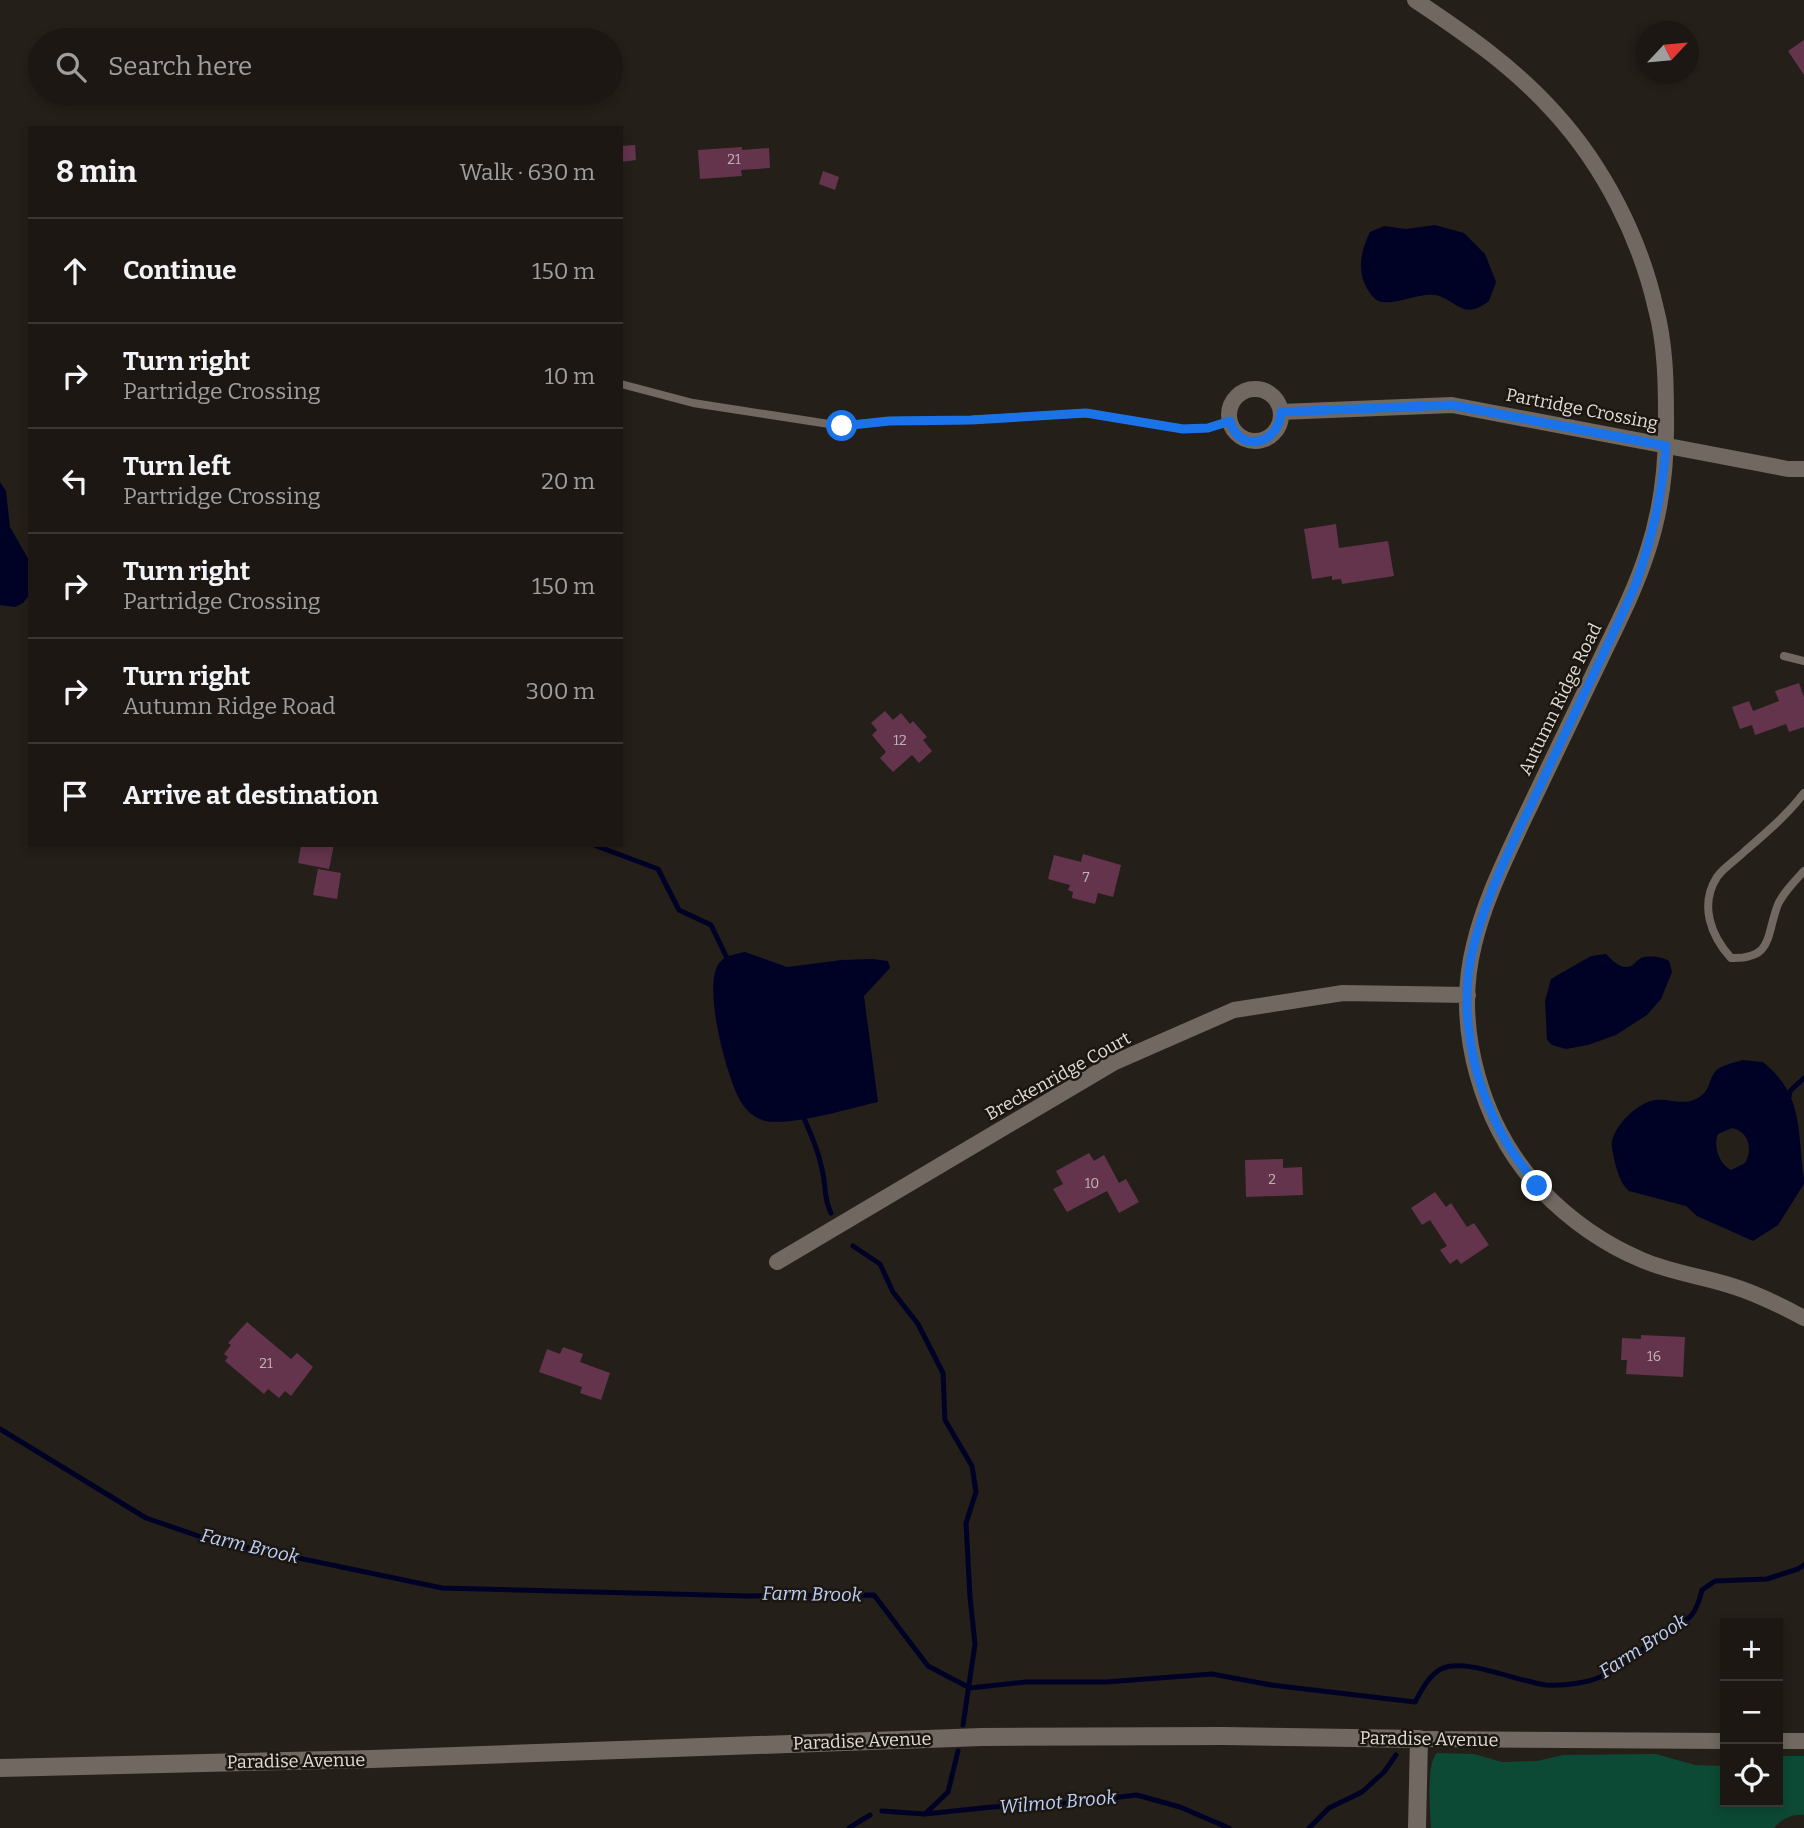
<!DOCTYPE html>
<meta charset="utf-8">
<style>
body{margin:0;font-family:Bitter,serif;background:#25201c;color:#f1f3f6}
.controls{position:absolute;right:21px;bottom:21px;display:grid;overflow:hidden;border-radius:0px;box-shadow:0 4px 10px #0003}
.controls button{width:63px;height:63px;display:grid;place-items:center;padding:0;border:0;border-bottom:2px solid #3a3633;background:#1c1713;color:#f1f3f6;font:35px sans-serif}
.compass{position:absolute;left:1636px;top:21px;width:63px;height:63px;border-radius:50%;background:#1c1713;box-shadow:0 4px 10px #0003;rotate:64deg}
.stop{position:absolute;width:21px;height:21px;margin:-16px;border:5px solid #1a73e8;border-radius:50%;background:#fff}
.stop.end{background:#1a73e8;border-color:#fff;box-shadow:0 2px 7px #0008}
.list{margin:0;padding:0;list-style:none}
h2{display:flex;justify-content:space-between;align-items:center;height:91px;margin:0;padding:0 28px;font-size:30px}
h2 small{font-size:23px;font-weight:400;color:#a09fa0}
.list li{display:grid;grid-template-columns:46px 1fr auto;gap:21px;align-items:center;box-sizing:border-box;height:105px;padding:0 28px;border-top:2px solid #3a3633}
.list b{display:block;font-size:26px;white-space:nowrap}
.list p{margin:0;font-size:23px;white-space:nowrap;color:#a09fa0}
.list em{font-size:23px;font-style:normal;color:#a09fa0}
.icon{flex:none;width:38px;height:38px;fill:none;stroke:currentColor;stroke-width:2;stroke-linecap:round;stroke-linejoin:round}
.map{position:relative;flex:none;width:1804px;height:1828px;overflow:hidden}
.search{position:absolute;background:#1c1713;box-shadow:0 4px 10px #0003;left:28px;top:28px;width:595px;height:77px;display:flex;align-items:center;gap:18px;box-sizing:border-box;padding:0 24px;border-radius:38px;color:#a09fa0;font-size:26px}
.panel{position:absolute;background:#1c1713;box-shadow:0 4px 10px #0003;left:28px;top:126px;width:595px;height:721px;border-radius:0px}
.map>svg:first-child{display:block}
.green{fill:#0c4a35}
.water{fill:#000225;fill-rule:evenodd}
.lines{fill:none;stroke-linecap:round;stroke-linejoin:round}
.stream{stroke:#000225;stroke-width:5}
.building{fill:#63344c}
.service{stroke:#706861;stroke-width:8}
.minor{stroke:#706861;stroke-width:16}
.tertiary{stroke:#706861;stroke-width:18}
.route{stroke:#1a73e8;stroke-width:9}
.labels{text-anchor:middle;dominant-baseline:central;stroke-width:5;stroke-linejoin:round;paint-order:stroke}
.number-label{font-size:14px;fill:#c2b2b5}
.street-label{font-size:18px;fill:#e1dcd8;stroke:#1c1610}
.water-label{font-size:19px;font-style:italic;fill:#bbcffa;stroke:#1c1610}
</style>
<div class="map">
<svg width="1804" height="1828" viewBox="0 0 1804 1828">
<rect width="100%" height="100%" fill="#251f19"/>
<!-- green -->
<path class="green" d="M1437 1753 1474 1754 1502 1762 1537 1761 1563 1755 1656 1754 1695 1765 1725 1766V1802H1778V1756H1804V1815C1793 1814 1781 1819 1774 1828H1431C1430 1811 1426 1763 1437 1753Z"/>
<!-- water -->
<path class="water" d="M1435 225 1464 233 1485 254 1496 282 1489 301C1462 322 1457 299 1435 295 1418 293 1400 304 1382 302 1376 301 1373 297 1370 293 1356 274 1360 252 1370 232L1384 226 1406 229Z
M0 482 6 491 10 527 30 562V594L23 603 15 607 0 605Z
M745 952 787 967 842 960 872 959 888 961 890 968 864 996 878 1102C851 1108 793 1126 766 1121 756 1119 746 1111 741 1102 727 1079 701 983 720 962 726 955 736 954 745 952Z
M1606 954C1613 961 1621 970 1631 966 1635 964 1637 960 1641 958 1649 955 1663 957 1669 961L1672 972 1661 999 1647 1015 1616 1035 1588 1045 1566 1049 1552 1045 1547 1040 1545 1001 1551 979 1591 956Z
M1743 1060 1763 1062C1804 1095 1797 1131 1804 1178V1184L1778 1225 1753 1241 1697 1216 1686 1206 1629 1191C1621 1184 1618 1174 1615 1163 1614 1156 1611 1148 1612 1141 1616 1125 1633 1108 1648 1102 1663 1095 1680 1107 1696 1099 1710 1092 1707 1085 1714 1073 1719 1065 1734 1063 1743 1060ZM1732 1128C1749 1132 1753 1149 1745 1163L1731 1170C1719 1164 1713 1146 1718 1134Z"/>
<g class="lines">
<!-- stream -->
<path class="stream" d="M594 845 658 869 679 910 711 925 728 960
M1789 1097 1790 1091 1804 1078
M802 1114C811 1134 819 1152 823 1174 826 1188 824 1200 831 1213
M853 1246 880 1264 893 1292 918 1324 943 1373 945 1420 972 1466 976 1492 966 1523 970 1597 975 1644 963 1725
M0 1429 146 1518 207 1539 442 1588 747 1596 874 1595 928 1666 970 1688 1026 1682H1106L1212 1674 1271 1685 1415 1702C1421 1691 1429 1675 1441 1669 1464 1657 1519 1682 1546 1685 1558 1686 1573 1684 1584 1682 1600 1679 1619 1668 1632 1659 1641 1652 1647 1643 1656 1637 1683 1618 1693 1627 1702 1590L1715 1581 1767 1579 1798 1569 1804 1565
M882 1811 925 1814 992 1807 1049 1805 1137 1795 1180 1807 1229 1828
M925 1814 948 1792 958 1751
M849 1828 870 1815
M1309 1828 1329 1808 1362 1792 1384 1772 1396 1755"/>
</g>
<!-- building -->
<path class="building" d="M1804 40V75L1788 51Z
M635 145 636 160 621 162V146Z
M742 147V150L769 148 770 168 741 170 742 176 700 179 698 150Z
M823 171 839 177 835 190 819 184Z
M1336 524 1339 548 1388 541 1394 576 1342 584 1341 579 1332 580V576L1312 579 1304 529Z
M1799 683 1804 697V727L1789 732 1786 724 1755 735 1752 725 1740 729 1732 707 1749 701 1753 711 1779 701 1775 691Z
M885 711 893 720 901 713 910 724 913 721 927 737 923 740 932 751 919 763 912 755 893 772 880 758 886 752 872 735 877 730 871 723Z
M301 845H334L329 869 298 863Z
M1083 854 1121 865 1113 897 1098 893 1095 904 1072 898 1073 892 1068 890 1070 885 1048 879 1054 855 1081 862Z
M318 869 341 873 337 899 313 895Z
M1089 1153 1094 1161 1104 1155 1119 1183 1126 1179 1139 1202 1119 1213 1107 1191 1067 1212 1053 1189 1063 1184 1056 1171Z
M1283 1159V1168L1302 1167 1303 1195 1246 1197 1245 1160Z
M1435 1192 1446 1207 1451 1203 1467 1227 1474 1223 1489 1245 1461 1264 1457 1259 1450 1264 1440 1250 1447 1246 1430 1220 1422 1225 1411 1208Z
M247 1322 291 1359 297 1353 313 1367 291 1396 285 1391 279 1398 268 1389 264 1394 225 1361 228 1357 224 1354 231 1345 228 1343Z
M1641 1335 1685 1337 1683 1377 1626 1374 1627 1360H1621L1622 1338 1641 1339Z
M563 1347 583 1354 580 1362 610 1373 601 1400 580 1393 582 1387 539 1372 547 1349 560 1354Z"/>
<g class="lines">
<!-- service -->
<path class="service" d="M621 384 693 403 842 426 889 421 970 420 1086 413 1183 429 1208 428 1230 421
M1784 656 1804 661
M1804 793C1787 815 1766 833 1745 851 1737 859 1723 868 1717 877 1699 905 1711 936 1731 958 1772 959 1766 938 1777 907 1781 895 1795 881 1804 871"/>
<!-- minor -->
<path class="minor" d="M1415 0C1466 34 1514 67 1555 113 1604 167 1640 238 1656 309 1665 343 1666 380 1666 415 1667 462 1662 509 1647 553 1636 587 1620 619 1604 652 1577 709 1549 766 1522 823 1504 862 1484 902 1474 945 1453 1029 1482 1127 1541 1190 1569 1219 1604 1244 1642 1260 1670 1272 1700 1276 1729 1285 1756 1293 1780 1305 1804 1318
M1229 415a26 26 0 1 1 52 0a26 26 0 1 1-52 0Z
M1281 412 1452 405 1788 469H1804
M777 1262 1113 1063 1234 1010 1343 993 1468 995
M1419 1739 1725 1741
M1778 1741H1804"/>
<!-- tertiary -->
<path class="tertiary" d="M0 1768 372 1759 982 1737 1223 1736 1419 1739 1417 1828"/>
</g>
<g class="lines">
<!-- route -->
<path class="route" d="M842 426 889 421 971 420 1086 413 1183 429 1208 428 1230 421C1239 454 1279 445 1281 412L1452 405 1666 446C1662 496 1652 538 1635 586 1603 657 1568 726 1535 797 1512 844 1488 892 1474 944 1457 1008 1472 1081 1504 1138 1513 1155 1526 1170 1537 1186"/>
</g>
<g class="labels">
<!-- number labels -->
<g class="number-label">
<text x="734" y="159">21</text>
<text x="900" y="740">12</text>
<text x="1086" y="877">7</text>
<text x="1272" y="1179">2</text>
<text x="1092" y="1183">10</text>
<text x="1654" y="1356">16</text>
<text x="266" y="1363">21</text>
</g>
<!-- street labels -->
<g class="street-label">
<text transform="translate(1582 409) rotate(11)">Partridge Crossing</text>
<text transform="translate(1560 699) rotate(-64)">Autumn Ridge Road</text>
<text transform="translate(1058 1076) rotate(-29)">Breckenridge Court</text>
<text transform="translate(1429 1739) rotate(1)">Paradise Avenue</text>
<text transform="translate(862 1741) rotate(-2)">Paradise Avenue</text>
<text transform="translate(296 1761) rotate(-1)">Paradise Avenue</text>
</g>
<!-- water labels -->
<g class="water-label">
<text transform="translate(250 1546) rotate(13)">Farm Brook</text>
<text transform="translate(812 1594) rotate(1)">Farm Brook</text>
<text transform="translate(1643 1646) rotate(-33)">Farm Brook</text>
<text transform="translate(1058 1802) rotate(-5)">Wilmot Brook</text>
</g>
</g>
</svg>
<div class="controls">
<button>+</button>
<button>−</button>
<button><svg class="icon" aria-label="locate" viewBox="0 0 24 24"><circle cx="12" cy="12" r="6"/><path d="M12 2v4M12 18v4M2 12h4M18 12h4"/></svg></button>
</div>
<svg class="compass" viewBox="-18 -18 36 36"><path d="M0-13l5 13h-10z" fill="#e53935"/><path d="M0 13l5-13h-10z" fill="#a09fa0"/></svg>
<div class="stop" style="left:842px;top:426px"></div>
<div class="stop end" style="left:1537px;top:1186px"></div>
<div class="search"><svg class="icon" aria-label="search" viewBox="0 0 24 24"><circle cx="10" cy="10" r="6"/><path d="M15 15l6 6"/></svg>Search here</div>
<section class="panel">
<h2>8 min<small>Walk · 630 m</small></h2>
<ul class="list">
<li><svg class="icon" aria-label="ahead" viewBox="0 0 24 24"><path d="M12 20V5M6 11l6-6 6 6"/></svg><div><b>Continue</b></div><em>150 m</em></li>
<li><svg class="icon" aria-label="right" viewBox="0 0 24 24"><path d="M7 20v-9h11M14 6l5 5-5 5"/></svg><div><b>Turn right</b><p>Partridge Crossing</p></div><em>10 m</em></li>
<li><svg class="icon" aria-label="left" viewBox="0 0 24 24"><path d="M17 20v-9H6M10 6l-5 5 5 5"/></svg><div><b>Turn left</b><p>Partridge Crossing</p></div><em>20 m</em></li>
<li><svg class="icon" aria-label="right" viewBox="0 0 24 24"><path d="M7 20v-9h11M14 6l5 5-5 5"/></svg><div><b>Turn right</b><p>Partridge Crossing</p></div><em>150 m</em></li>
<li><svg class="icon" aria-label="right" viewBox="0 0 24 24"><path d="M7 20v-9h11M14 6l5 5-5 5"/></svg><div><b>Turn right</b><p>Autumn Ridge Road</p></div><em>300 m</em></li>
<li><svg class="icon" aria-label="arrive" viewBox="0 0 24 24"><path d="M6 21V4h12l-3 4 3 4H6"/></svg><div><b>Arrive at destination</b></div></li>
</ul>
</section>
</div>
